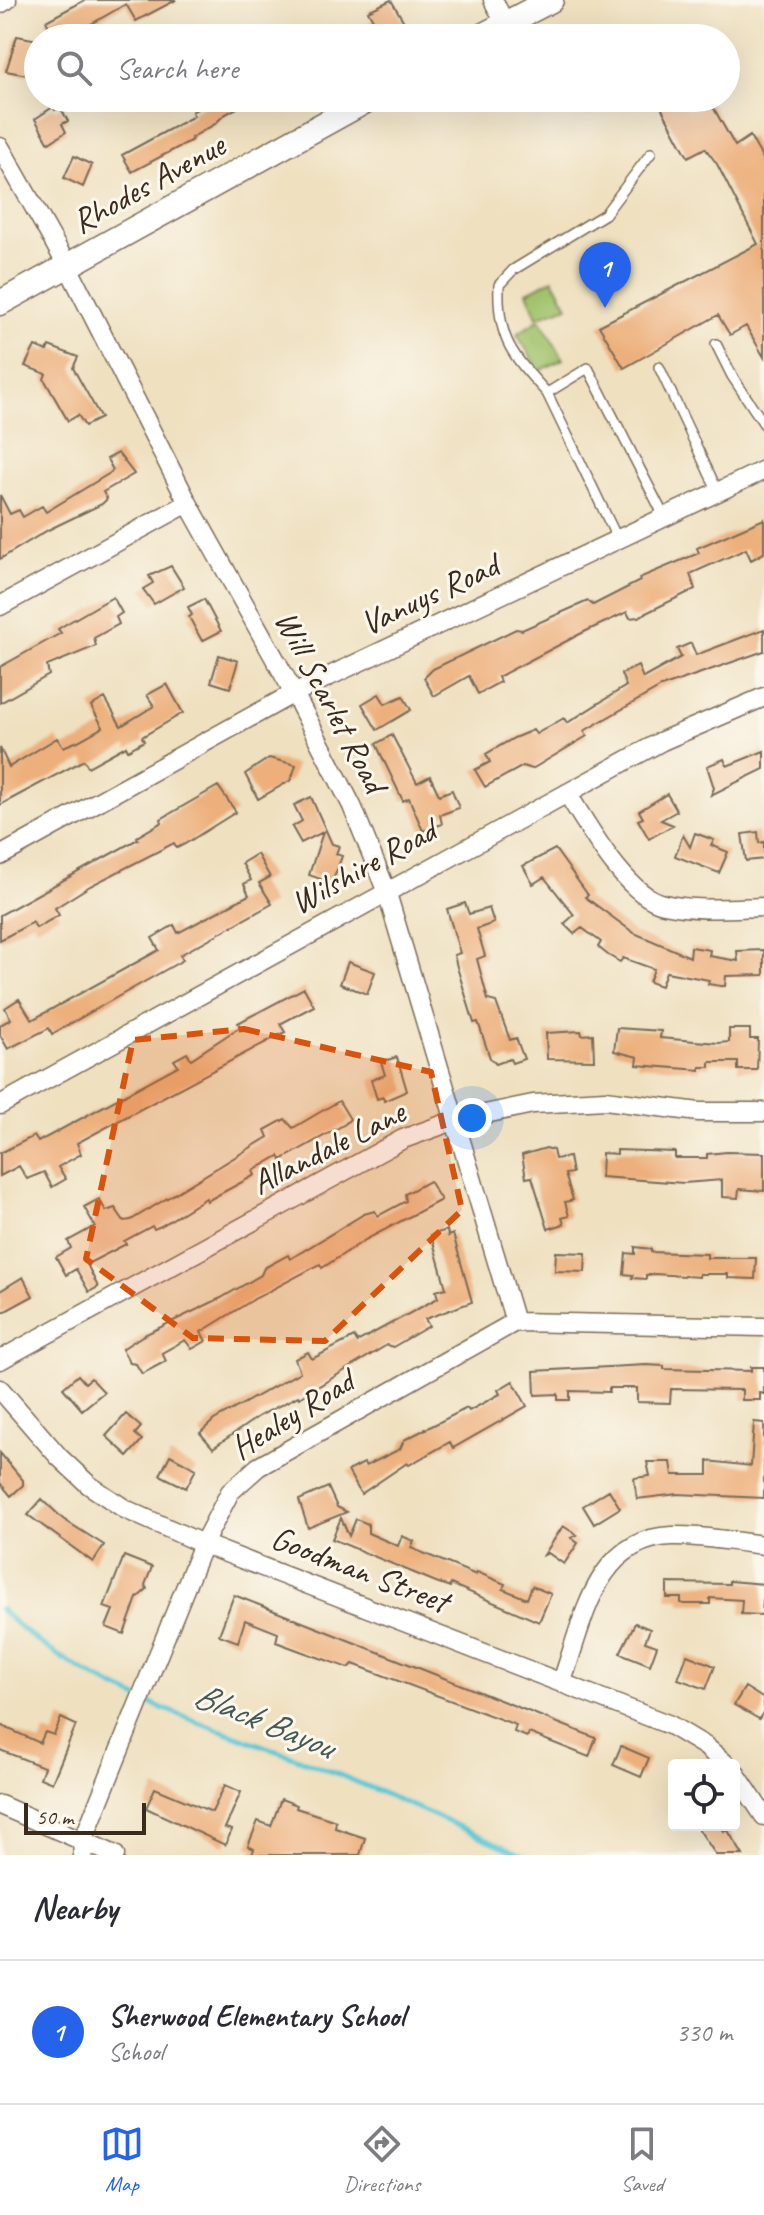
<!DOCTYPE html>
<style>
body{margin:0;font-family:Caveat,sans-serif;background:#f7f7f7;color:#2b2b33}
.controls{position:absolute;right:24px;bottom:24px;display:grid;overflow:hidden;border-radius:8px;box-shadow:0 8px 32px #0002}
.controls button{width:72px;height:72px;display:grid;place-items:center;padding:0;border:0;border-bottom:2px solid #e1e1e2;background:#fff;color:#2b2b33;font:40px sans-serif}
.scale{position:absolute;left:24px;bottom:20px;width:122px;box-sizing:border-box;padding-left:8px;border:4px solid #3b2a1e;border-top:0;font-size:22px;line-height:28px;white-space:nowrap;color:#3b2a1e;-webkit-text-stroke:6px #fbf7ec;paint-order:stroke}
.you{position:absolute;left:472px;top:1118px;width:28px;height:28px;margin:-20px;border:6px solid #fff;border-radius:50%;background:#1a73e8;box-shadow:0 0 0 12px #1a73e833}
.badge{display:grid;place-items:center;width:52px;height:52px;border-radius:50%;background:#2563eb;color:#fff;font-size:26px;font-weight:700}
.pin{position:absolute;translate:-50% -66px;filter:drop-shadow(0 2px 4px #0008)}
.pin::after{content:'';position:absolute;top:42px;width:28px;height:24px;background:inherit;clip-path:polygon(0 0,100% 0,50% 100%)}
.list{margin:0;padding:0;list-style:none}
h2{display:flex;justify-content:space-between;align-items:center;height:104px;margin:0;padding:0 32px;font-size:34px}
h2 small{font-size:26px;font-weight:400;color:#7c7c81}
.list li{display:grid;grid-template-columns:52px 1fr auto;gap:24px;align-items:center;box-sizing:border-box;height:144px;padding:0 32px;border-top:2px solid #e1e1e2}
.list b{display:block;font-size:30px;white-space:nowrap}
.list p{margin:0;font-size:26px;white-space:nowrap;color:#7c7c81}
.list em{font-size:26px;font-style:normal;color:#7c7c81}
.icon{flex:none;width:44px;height:44px;fill:none;stroke:currentColor;stroke-width:2;stroke-linecap:round;stroke-linejoin:round}
.map{position:relative;flex:none;width:764px;height:1855px;overflow:hidden}
.search{position:absolute;background:#fff;box-shadow:0 8px 32px #0002;left:24px;right:24px;top:24px;height:88px;display:flex;align-items:center;gap:20px;box-sizing:border-box;padding:0 28px;border-radius:44px;color:#7c7c81;font-size:30px}
.sheet{height:248px;background:#fff}
nav{display:flex;justify-content:space-around;align-items:center;box-sizing:border-box;height:112px;border-top:2px solid #e1e1e2;background:#fff;font-size:22px;color:#7c7c81}
nav a{display:grid;justify-items:center;gap:4px}
nav .on{color:#2563eb}
.map>svg:first-child{display:block}
.green{fill:#a0c26b;stroke:#6e7644;stroke-width:2}
.lines{fill:none;stroke-linecap:round;stroke-linejoin:round}
.stream{stroke:#5cc7d5;stroke-width:5}
.building{fill:#edb07d}
.lane-casing{stroke:#7a6a57;stroke-width:12}
.street-casing{stroke:#7a6a57;stroke-width:21}
.secondary-casing{stroke:#7a6a57;stroke-width:27}
.lane{stroke:#fff;stroke-width:9}
.street{stroke:#fff;stroke-width:18}
.secondary{stroke:#fff;stroke-width:24}
.marked{fill:#d7540e;fill-opacity:0.2;stroke:#d7540e;stroke-width:6;stroke-dasharray:16 10;stroke-linejoin:round}
.labels{text-anchor:middle;dominant-baseline:central;stroke-width:6;stroke-linejoin:round;paint-order:stroke}
.street-label{font-size:34px;fill:#3b2a1e;stroke:#fbf7ec}
.water-label{font-size:36px;font-style:italic;fill:#455955;stroke:#fbf7ec}
</style>
<div class="map">
<svg width="764" height="1855" viewBox="0 0 764 1855">
<rect width="100%" height="100%" fill="#fbf7ec"/>
<filter id="ink" filterUnits="userSpaceOnUse"><feTurbulence type="fractalNoise" baseFrequency=".0125" numOctaves="2"/><feDisplacementMap in="SourceGraphic" scale="16" xChannelSelector="R" yChannelSelector="G"/><feConvolveMatrix kernelMatrix="1 2 1 2 8 2 1 2 1" color-interpolation-filters="sRGB"/></filter>
<filter id="wash" filterUnits="userSpaceOnUse"><feTurbulence type="fractalNoise" baseFrequency=".006" numOctaves="4" result="noise"/><feDisplacementMap in="SourceGraphic" scale="32" xChannelSelector="R" yChannelSelector="G"/><feGaussianBlur stdDeviation="1.8" result="paint"/><feColorMatrix in="noise" values="0 0 0 0 0 0 0 0 0 0 0 0 0 0 0 0 0 1.4 0 .05"/><feComposite in="paint" operator="in"/></filter>
<g filter="url(#wash)">
<rect width="100%" height="100%" fill="#efe0c0"/>
<!-- green -->
<path class="green" d="M553 279 568 306 537 317 527 292Z
M540 319 563 359 540 371 517 334Z"/>
<g class="lines">
<!-- stream -->
<path class="stream" d="M0 1609C84 1692 202 1721 310 1763 382 1791 452 1824 523 1855"/>
</g>
<g id="blocks">
<!-- building -->
<path class="building" d="M85 0H176L136 21 126 4 74 34 76 38H55L46 21Z
M391 0 407 27 390 38H342L373 20 368 11Z
M17 36 38 40V66L29 64 27 75 6 71Z
M217 98H255L224 115 215 124 191 138 192 140 132 172 122 155 194 116 192 112Z
M656 98H708L735 146 750 136 764 161V357L746 326 730 335 718 315 624 368 599 326 758 244 717 164 705 148 688 157Z
M53 107 55 110 60 107 68 121 62 124 66 132 49 143 35 119Z
M74 156 92 165 83 187 64 178Z
M35 346 47 351 49 346 78 357 73 368 101 418 85 426 78 415 68 421 44 379 46 374 25 366Z
M118 453 134 474 103 492 107 499 102 504 48 530 0 559V495L10 514 19 510 23 517 42 506 46 512 110 473 113 470 107 459Z
M764 519V553L751 560 746 549 690 574 695 589 638 617 630 618 627 612 582 633 498 677 500 682 478 694 469 676 434 696 424 678 433 669 516 629 522 630 588 601 593 605 640 581 639 578 699 553 697 548Z
M171 566 184 587 154 604 143 589 153 583 149 576Z
M113 597 122 613 116 617 119 624 94 638 96 646 47 666 49 675 0 703V667L61 633 58 629 66 624Z
M204 599 221 631 202 641 189 617 192 615 188 607Z
M764 629V651L661 687 584 731 587 736 532 769 523 766 485 787 475 770 490 762 486 754 514 738 533 730 536 734 564 718 567 723 626 686 621 674 638 666 643 678 681 657 677 649 691 643 696 655Z
M219 655 238 661 230 688 211 682Z
M167 684 183 713 142 737 144 741 128 750 126 746 88 767 84 760 0 805V748L9 767 57 738 63 747 78 741 103 727 91 706 105 698 121 726 154 706 147 695Z
M379 694 385 704 403 696 411 710 377 730 362 704Z
M392 735 417 783 430 776 439 795 452 790 459 808 440 815 442 824 423 831 409 798 403 801 376 744Z
M764 751V769L711 795 714 788 707 766 724 759 727 766Z
M269 758 296 765 291 780 258 799 245 774Z
M218 786 236 812 185 844 177 848 174 843 90 886 55 908 59 915 36 928 33 922 0 940V915L138 839 137 837 162 822 161 819Z
M667 794 677 811 661 820 673 825 649 839 638 820 643 818 639 811Z
M311 797 332 844 339 846 336 854 342 856 332 883 309 875 323 832 301 843 292 827 302 821 294 805Z
M758 832 759 843 764 842V859L746 861 742 834Z
M695 833 714 840 711 845 728 852 719 873 675 856 683 835 690 847Z
M555 849 588 895 585 897 634 933 690 957 691 947 710 950 709 956 738 961 737 951 764 950V975L726 976 725 986H721L708 984 709 980 666 972 661 986 649 982 654 969 623 958 620 962 608 955 598 947 601 942 582 928 574 934 564 924 574 915 544 877 533 884 523 866Z
M257 854 270 877 259 883 272 904 180 955 183 960 98 1008 52 1034 49 1028 8 1049 0 1035V1025L11 1019 5 1008 19 999 32 1020 159 950 152 938 174 925 178 933 249 895 244 884 251 880 242 863Z
M465 903 469 914 489 908 494 923 477 929 485 956 477 959 488 1000 496 1002 510 1040 516 1038 524 1059 512 1063 510 1059 496 1064 490 1058 478 1022 474 1023 457 967 454 955 460 953 447 909Z
M348 962 375 972 367 994 340 984Z
M304 988 314 1006 280 1024 285 1032 77 1143 81 1154 58 1167 66 1179 52 1187 44 1172 27 1179 19 1166 0 1176V1153L34 1136 38 1142 178 1066 174 1060 187 1053 191 1059 240 1027 238 1023Z
M617 1028 661 1031 660 1038 718 1043 729 1042V1029H750V1039H758L757 1070H738V1062H710V1067H700V1070L637 1065 638 1057 614 1051Z
M581 1031 582 1035 593 1034 594 1060 547 1059 546 1033Z
M397 1057 407 1091 384 1101 383 1097 377 1099 371 1080 385 1075 381 1062Z
M339 1101 350 1119 345 1124 281 1160 279 1156 253 1171 255 1175 207 1201 206 1198 161 1226 154 1229 152 1226 124 1241 126 1244 87 1264 98 1287 89 1292 76 1269 66 1275 56 1257 71 1248 68 1241 95 1226 84 1207 99 1199 106 1211 115 1208 124 1221 131 1220 268 1137 265 1130 285 1119 293 1128Z
M546 1148 553 1150 555 1159 569 1157 572 1173 565 1174 573 1200 565 1202 569 1216 562 1218 564 1224 548 1229 532 1177 526 1178 522 1155Z
M617 1150 675 1152V1158H707V1154L727 1152 764 1153V1191L739 1189 738 1198 722 1197V1180L684 1183 601 1177 602 1153 617 1154Z
M429 1181 441 1200 365 1240 322 1268 320 1264 256 1298 201 1332 206 1341 192 1349 185 1340 162 1353 166 1361 142 1374 136 1364 130 1363 122 1349 142 1336 221 1298 261 1275 264 1268 288 1255 290 1259 364 1214 375 1211 378 1216 406 1201 405 1194Z
M447 1230 448 1236 453 1234 472 1302 425 1319 429 1326 393 1347 387 1345 299 1398 298 1396 259 1416 213 1448 200 1433 214 1420 300 1372 295 1359 308 1352 312 1359 354 1337 357 1342 438 1298 436 1291 446 1288 431 1235Z
M635 1247 651 1249V1252L707 1254V1258H756L755 1279 728 1278V1274H699V1277L655 1274 646 1275V1279L632 1278 633 1275 624 1274 626 1253 635 1254Z
M556 1252 586 1253 585 1272 555 1271Z
M23 1277 33 1296 0 1314V1291Z
M646 1365 664 1366V1369L751 1371V1367H764V1394L760 1393V1400H742V1390L671 1389 670 1403 637 1402V1388H609V1392L570 1391V1400H558V1394L535 1395 534 1371Z
M78 1375 85 1383 91 1378 104 1392 82 1410 63 1388Z
M513 1381 527 1406 453 1448 450 1442 409 1465 407 1463 361 1494 348 1471 364 1463 366 1466 400 1449 404 1440 467 1408 469 1411 500 1394 498 1390Z
M126 1414 141 1427 135 1434 142 1440 128 1456 106 1436Z
M754 1422 764 1423V1498L678 1494 637 1499 634 1478 650 1476 647 1462H671L673 1475H708V1461L751 1466Z
M0 1453 23 1480V1485L11 1496 0 1483Z
M170 1455 196 1469 186 1488 160 1475Z
M328 1487 337 1507 347 1512 308 1528 299 1500Z
M609 1490 620 1508 594 1524 583 1506Z
M42 1499 63 1519 104 1545 93 1562 28 1515Z
M341 1518 349 1536 356 1519 368 1524V1533L398 1546 402 1536 414 1541 411 1548 476 1575 477 1572 505 1584 503 1589 527 1599 532 1586 551 1594 539 1622 451 1584 450 1587 436 1582 332 1539Z
M563 1526 577 1535 571 1538 578 1543 564 1564 548 1553 544 1555Z
M124 1556 152 1567 145 1585 147 1589 137 1598 124 1634 106 1627 113 1610 104 1607Z
M729 1581 764 1584 762 1615 741 1614 742 1600 710 1598V1604H684L681 1603V1598H667V1583L729 1584Z
M234 1595 596 1738 589 1757 529 1733 527 1737 514 1732 516 1725 353 1664 349 1668 303 1652 276 1642 278 1633 245 1620 238 1642 219 1635Z
M635 1623 650 1629 645 1642 657 1646 650 1665 620 1653Z
M687 1655 715 1666 706 1689 678 1679Z
M745 1687 764 1699V1711L759 1719 734 1705Z
M61 1718 76 1725 52 1783 40 1778 44 1767 0 1750V1725L40 1743 45 1732 54 1735Z
M621 1746 649 1758 641 1777 613 1765Z
M225 1785 241 1792 225 1828 232 1830 225 1845 146 1808 155 1788 212 1812Z
M281 1799 297 1805 296 1808 336 1821 335 1828 365 1838 360 1855H252L254 1849 248 1846 258 1821 271 1826Z
M696 1825H720L724 1831 727 1829 743 1855H716Z"/>
</g>
</g>
<g filter="url(#ink)">
<use href="#blocks" fill-opacity="0" stroke="#7a6a57" stroke-width="2"/>
<g class="lines">
<!-- lane casing -->
<g class="lane-casing">
<path id="lane" d="M716 344 732 376 764 424
M659 367 718 492
M547 393C512 355 497 339 499 285L513 270 605 214 651 153
M618 540 547 393 588 368 665 518"/>
</g>
<!-- street casing -->
<g class="street-casing">
<path id="street" d="M493 0 505 23
M0 4 7 0
M0 147 68 267 188 503 294 693 352 806 386 890 515 1322
M0 606 188 503
M567 793C587 824 626 896 664 904 697 911 731 908 764 907
M0 856 294 693 764 470
M0 1105 662 741 764 697
M0 1360 403 1139 456 1120 533 1104 605 1100 699 1112H764
M0 1389 59 1457 89 1485 125 1509 203 1544 670 1725 705 1746 727 1765
M562 1681C583 1623 595 1538 672 1536 702 1535 734 1542 764 1545
M734 1771 764 1816
M0 1805 115 1855
M83 1855 82 1843 203 1544 230 1492 258 1467 515 1322 764 1327"/>
</g>
<!-- secondary casing -->
<g class="secondary-casing">
<path id="secondary" d="M478 38 551 0
M0 303 371 98"/>
</g>
<!-- lane -->
<use href="#lane" class="lane"/>
<!-- street -->
<use href="#street" class="street"/>
<!-- secondary -->
<use href="#secondary" class="secondary"/>
</g>
</g>
<!-- marked area -->
<path class="marked" d="M244 1029 431 1072 462 1210 325 1341 193 1338 86 1259 133 1040Z"/>
<g class="labels">
<!-- street labels -->
<g class="street-label">
<text transform="translate(148 183) rotate(-29)">Rhodes Avenue</text>
<text transform="translate(429 594) rotate(-25)">Vanuys Road</text>
<text transform="translate(331 701) rotate(62)">Will Scarlet Road</text>
<text transform="translate(363 866) rotate(-29)">Wilshire Road</text>
<text transform="translate(328 1147) rotate(-27)">Allandale Lane</text>
<text transform="translate(292 1414) rotate(-32)">Healey Road</text>
<text transform="translate(360 1569) rotate(21)">Goodman Street</text>
</g>
<!-- water labels -->
<g class="water-label">
<text transform="translate(264 1720) rotate(22)">Black Bayou</text>
</g>
</g>
</svg>
<div class="controls">
<button><svg class="icon" aria-label="locate" viewBox="0 0 24 24"><circle cx="12" cy="12" r="6"/><path d="M12 2v4M12 18v4M2 12h4M18 12h4"/></svg></button>
</div>
<div class="scale">50 m</div>
<div class="you"></div>
<div class="pin badge" style="left:605px;top:308px">1</div>
<div class="search"><svg class="icon" aria-label="search" viewBox="0 0 24 24"><circle cx="10" cy="10" r="6"/><path d="M15 15l6 6"/></svg>Search here</div>
</div>
<section class="sheet">
<h2>Nearby<small></small></h2>
<ul class="list">
<li><span class="badge">1</span><div><b>Sherwood Elementary School</b><p>School</p></div><em>330 m</em></li>
</ul>
</section>
<nav>
<a class="on"><svg class="icon" aria-label="map" viewBox="0 0 24 24"><path d="M3 6l6-2 6 2 6-2v14l-6 2-6-2-6 2zM9 4v14M15 6v14"/></svg>Map</a>
<a><svg class="icon" aria-label="directions" viewBox="0 0 24 24"><path d="M12 3l9 9-9 9-9-9zM9 14v-3h6M13 9l2 2-2 2"/></svg>Directions</a>
<a><svg class="icon" aria-label="saved" viewBox="0 0 24 24"><path d="M7 4h10v16l-5-4-5 4z"/></svg>Saved</a>
</nav>
